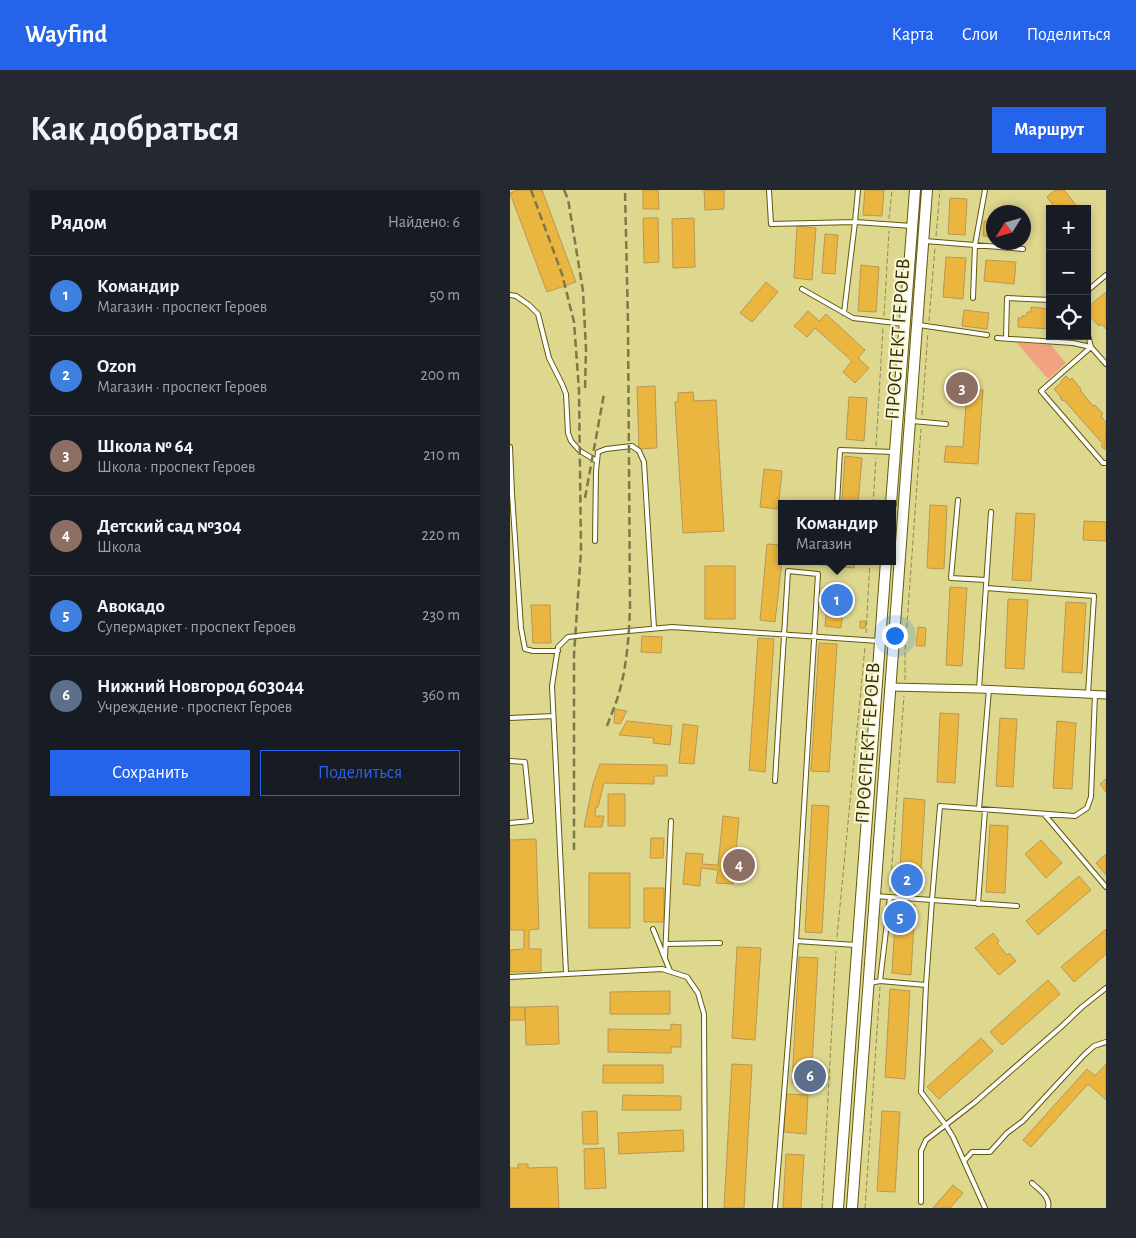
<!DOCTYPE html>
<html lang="ru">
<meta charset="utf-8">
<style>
body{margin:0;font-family:"Alegreya Sans",sans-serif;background:#242831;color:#f1f3f6}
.controls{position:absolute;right:15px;top:15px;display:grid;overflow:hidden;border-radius:0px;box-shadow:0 2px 8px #0003}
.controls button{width:45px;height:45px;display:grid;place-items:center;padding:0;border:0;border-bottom:1px solid #363941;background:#171b24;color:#f1f3f6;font:25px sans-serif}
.compass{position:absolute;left:476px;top:15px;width:45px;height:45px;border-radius:50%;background:#171b24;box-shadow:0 2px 8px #0003;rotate:233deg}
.you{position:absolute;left:384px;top:445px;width:18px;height:18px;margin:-12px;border:4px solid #fff;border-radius:50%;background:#1a73e8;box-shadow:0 0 0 8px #1a73e833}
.badge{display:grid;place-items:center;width:32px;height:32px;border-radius:50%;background:#2563eb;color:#fff;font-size:16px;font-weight:700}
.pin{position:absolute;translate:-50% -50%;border:2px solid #fff;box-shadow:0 1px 5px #0006}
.popup{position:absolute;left:268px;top:310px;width:118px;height:65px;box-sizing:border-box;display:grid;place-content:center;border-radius:0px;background:#171b24;filter:drop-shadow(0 1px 4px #0005);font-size:16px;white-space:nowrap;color:#9ea1a6}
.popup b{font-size:19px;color:#f1f3f6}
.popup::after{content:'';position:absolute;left:50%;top:100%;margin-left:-10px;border:10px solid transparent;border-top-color:#171b24}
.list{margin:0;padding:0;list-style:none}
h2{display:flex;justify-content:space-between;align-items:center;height:65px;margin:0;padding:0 20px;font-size:21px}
h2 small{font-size:16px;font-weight:400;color:#9ea1a6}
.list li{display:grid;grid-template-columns:32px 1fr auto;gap:15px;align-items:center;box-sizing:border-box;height:80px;padding:0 20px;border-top:1px solid #363941}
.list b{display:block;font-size:19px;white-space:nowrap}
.list p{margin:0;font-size:16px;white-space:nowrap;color:#9ea1a6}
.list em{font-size:16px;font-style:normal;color:#9ea1a6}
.actions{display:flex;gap:10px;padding:15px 20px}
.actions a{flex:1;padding:11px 0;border:1px solid #2563eb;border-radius:0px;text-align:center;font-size:18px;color:#2563eb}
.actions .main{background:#2563eb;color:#fff}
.icon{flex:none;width:28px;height:28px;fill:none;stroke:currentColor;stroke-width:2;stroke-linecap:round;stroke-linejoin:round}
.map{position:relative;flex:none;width:596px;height:1018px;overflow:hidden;border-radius:0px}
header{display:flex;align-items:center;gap:30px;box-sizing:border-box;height:70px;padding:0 25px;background:#2563eb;color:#fff}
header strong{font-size:24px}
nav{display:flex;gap:28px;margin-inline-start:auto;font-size:18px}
.intro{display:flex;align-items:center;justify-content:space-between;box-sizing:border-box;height:120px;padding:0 30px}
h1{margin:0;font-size:35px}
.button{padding:12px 22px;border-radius:0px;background:#2563eb;color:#fff;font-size:18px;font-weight:700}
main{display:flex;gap:30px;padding:0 30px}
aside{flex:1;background:#171b24;border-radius:0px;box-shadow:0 2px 8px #0003}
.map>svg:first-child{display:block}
.green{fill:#f1a281}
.building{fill:#ebb63f;stroke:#b89755}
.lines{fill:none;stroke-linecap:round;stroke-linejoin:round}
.service-casing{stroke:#635b0a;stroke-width:6}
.minor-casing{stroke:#635b0a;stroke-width:9}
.secondary-casing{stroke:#635b0a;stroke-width:12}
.path{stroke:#8f8954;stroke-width:1;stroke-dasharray:5 2.5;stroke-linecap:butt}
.service{stroke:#fff;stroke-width:4}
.minor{stroke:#fff;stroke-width:7}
.secondary{stroke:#fff;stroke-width:10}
.rail{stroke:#7e7948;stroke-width:2.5;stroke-dasharray:8 4;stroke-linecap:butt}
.labels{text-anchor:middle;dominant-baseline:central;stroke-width:4;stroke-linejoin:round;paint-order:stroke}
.street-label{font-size:20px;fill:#312e10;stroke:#faf7d3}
</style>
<header>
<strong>Wayfind</strong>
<nav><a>Карта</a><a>Слои</a><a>Поделиться</a></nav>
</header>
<div class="intro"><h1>Как добраться</h1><a class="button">Маршрут</a></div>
<main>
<aside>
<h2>Рядом<small>Найдено: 6</small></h2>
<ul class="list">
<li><span class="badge" style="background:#3f7fe0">1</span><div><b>Командир</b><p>Магазин · проспект Героев</p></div><em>50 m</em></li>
<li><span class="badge" style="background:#3f7fe0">2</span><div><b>Ozon</b><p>Магазин · проспект Героев</p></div><em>200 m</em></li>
<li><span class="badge" style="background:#8d6e63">3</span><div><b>Школа № 64</b><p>Школа · проспект Героев</p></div><em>210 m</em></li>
<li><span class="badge" style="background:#8d6e63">4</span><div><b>Детский сад №304</b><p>Школа</p></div><em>220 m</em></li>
<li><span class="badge" style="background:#3f7fe0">5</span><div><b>Авокадо</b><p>Супермаркет · проспект Героев</p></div><em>230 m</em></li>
<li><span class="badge" style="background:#5c6f8a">6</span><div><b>Нижний Новгород 603044</b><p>Учреждение · проспект Героев</p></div><em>360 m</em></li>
</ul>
<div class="actions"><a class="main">Сохранить</a><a>Поделиться</a></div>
</aside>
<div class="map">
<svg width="596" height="1018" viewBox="0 0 596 1018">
<rect width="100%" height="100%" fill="#ded78e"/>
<!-- green -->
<path class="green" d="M506 152 541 155 556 173 538 189Z"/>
<!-- building -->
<path class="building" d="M8 0H32L66 92 37 102 0 3Z
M133 0H148L149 19H133Z
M194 0H214V19L195 20Z
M355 0H374L372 26 353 25Z
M545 0H554L569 19H546L537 7Z
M440 8 457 9 455 45 438 44Z
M133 28H148L149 72 134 73Z
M184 28 185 77 163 78 162 29Z
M474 31 483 32V47L473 46Z
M287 36 306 38 302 90 284 88Z
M315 44 328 45 325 84 312 83Z
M436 67 456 68 453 109 433 107Z
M476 70 506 72 504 94 474 91Z
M351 75 369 77 366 122 348 121Z
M256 92 268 102 242 132 230 123Z
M596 102V139L591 134 589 136 577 123V118Z
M521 117 540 119V139L508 137V128H512V126H516L517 122H521Z
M454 120 479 123 477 139 452 136Z
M298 121 309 131 316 124 355 160 348 168 359 178 345 193 333 182 342 171 305 138 297 147 284 136Z
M556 186 560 190 562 188 571 199 570 200 583 216 585 215 593 224 591 226 596 232 595 260 591 256 593 254 554 210 553 211 550 208 551 207 544 199 552 192 551 191Z
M145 196 147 258 129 259 127 197Z
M441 197 473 200 468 274 434 272 436 256 453 257 456 214 440 213Z
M183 202 184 211 206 210 214 341 173 343 165 212H168V203Z
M339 207 357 208 354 251 336 249Z
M335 266 352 268 348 314 332 312Z
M254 279 272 281 268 319 250 317Z
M420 315 437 316 434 379 417 378Z
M506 323 525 324 521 391 502 390Z
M574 331 596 332V351L573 350Z
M257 354 272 355V371L265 432 250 430Z
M273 371H345L344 378Z
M195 376H225V429H195Z
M440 397 457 398 452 476 436 475Z
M319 398 335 400 331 438 315 436Z
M498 409 518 410 514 479 495 478Z
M556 412 576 413 572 483 552 482Z
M21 415H40L41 453H23Z
M350 431H356L355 438H350Z
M408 437 416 438 415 456H406Z
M132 446 152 447 151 463 131 462Z
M248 448 264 449 255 582 239 580Z
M309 453 327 454 319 582 301 581Z
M105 519 117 521 110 534 104 533Z
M430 523 449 524 445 593 427 592Z
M490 528 507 529 503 597 486 596Z
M117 531 162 536 160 555 143 553 144 548 109 545Z
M547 531 566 533 562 599 543 598Z
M173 534 188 536 184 574 169 573Z
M90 574 157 575V586H144V594L94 593 88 617H86L85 626H94L92 637H74L83 594Z
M596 589V602L590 594Z
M98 604H115V636H98Z
M394 608 415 610 410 698 389 697Z
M302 615 319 616 312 743 295 742Z
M213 626 229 628 223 694 206 693 208 680 191 678 190 696 173 694 176 663 193 664 192 674 208 675Z
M480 635 498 636 495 703 476 702Z
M141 648H154L153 668H140Z
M26 649 29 739 19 740V759H31V781L0 782V760L14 759V740H0V650Z
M531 650 552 673 536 688 515 664Z
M596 664V685L586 673Z
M79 683H120V738H79Z
M569 686 581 700 528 745 516 731Z
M134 698H154V732H134Z
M386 714 405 715 401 785 382 783Z
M596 739V764L564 792 551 777Z
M483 743 489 751 487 753 497 765 499 763 506 771 489 785 465 758Z
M227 757 251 758 245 850 222 848Z
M289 767 308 768 301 893H282Z
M538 790 550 804 492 855 480 842Z
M380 799 400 801 395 889 375 887Z
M160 801V824H100V802Z
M48 816 49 854 16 855 15 817Z
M0 817H15V830H0Z
M161 834 171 835V857H161V863L98 862V839L161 840Z
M471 848 483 861 429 909 417 897Z
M222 874 242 875 234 1018H214Z
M596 874V910L578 894 521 957 513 950 577 879 585 886Z
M93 875H153V893H93Z
M276 904 298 905 296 944 274 942Z
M113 905 171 906V920H112Z
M87 921 88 954H73L72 922Z
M372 921 390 922 385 1002 367 1001Z
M173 940 174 961 109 964 108 943Z
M94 958 96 998 75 999 74 959Z
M276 964 294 965 291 1018H273Z
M8 974H18V978L47 977 49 1018H0V978H8Z
M443 995 453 1003 440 1018H423Z"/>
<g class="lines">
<!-- service casing -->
<g class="service-casing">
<path id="service" d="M259 0 261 34 345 32 402 36
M415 51 513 59
M292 99 343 128 394 134
M577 101 596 85
M0 105 6 106 19 115 28 124 39 168 52 194 56 204 58 243 61 251 70 261 87 271
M463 108 465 55 475 0
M334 123 345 32 348 0
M409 135 477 145
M577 141 581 157 596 174
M487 148 563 153 581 157 531 201 593 273H596
M496 148 497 108 540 110
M402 231 436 234
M0 257 2 304 11 438 15 459 23 461H48
M448 310 441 388 476 390
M327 314 330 260 384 262
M85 351 86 281 88 262 96 259 122 256 129 261 134 272 144 438
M476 398 584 406 578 504
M469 499 481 322
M0 528 43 526
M0 571 15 572 21 631 0 633
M265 591 278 381 308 384 286 751 265 1018
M469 619 479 499
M534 624 596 697
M365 706 422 710 416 795
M468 714 475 620
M507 716 422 710 430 616 565 626 577 618 581 607 585 504
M143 739 160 781
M286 751 346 755
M156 754 210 753
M155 768 161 631
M56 783 42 496 48 457 58 447 75 445 162 437 383 452
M0 787 152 779 177 787 188 803 194 824 195 1018
M370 791 380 707
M360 793 370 791 416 795 411 902 435 934 443 947 475 1018
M454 971 462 962H480L497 943 513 931 574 865 584 856 596 852
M522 993C529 1000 541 1007 538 1018
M411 1012V961L416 950 464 913 551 837 572 817 596 798"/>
</g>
<!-- minor casing -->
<g class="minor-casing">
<path id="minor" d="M380 497 469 499 596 505"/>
</g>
<!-- secondary casing -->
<g class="secondary-casing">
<path id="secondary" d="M381 314 405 0
M328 1018 376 371
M342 1018 417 0"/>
</g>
<!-- path -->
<path class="path" d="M379 29 382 0
M426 46 430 0
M374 126 379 41
M419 131 425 57
M412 225 418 142
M366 256 373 138
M363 314 366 268
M356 443 360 371
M395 490V462L411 239
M380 702 394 506
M327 747 355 457
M312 1018 326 761
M355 1018 370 797"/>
<!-- service -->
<use href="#service" class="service"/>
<!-- minor -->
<use href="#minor" class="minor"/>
<!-- secondary -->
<use href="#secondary" class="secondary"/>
<!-- rail -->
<path class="rail" d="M21 0 52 84 64 132 69 200 71 361 64 465V660
M54 0 58 9 73 101 76 159 75 200
M75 308 94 204
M97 536C101 525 106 514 109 503 117 475 119 446 120 417L118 133 115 0"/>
</g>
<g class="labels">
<!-- street labels -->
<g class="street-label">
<text transform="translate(388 149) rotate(-86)">ПРОСПЕКТ ГЕРОЕВ</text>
<text transform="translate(358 553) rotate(-86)">ПРОСПЕКТ ГЕРОЕВ</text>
</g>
</g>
</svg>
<div class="controls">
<button>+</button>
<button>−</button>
<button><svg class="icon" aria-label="locate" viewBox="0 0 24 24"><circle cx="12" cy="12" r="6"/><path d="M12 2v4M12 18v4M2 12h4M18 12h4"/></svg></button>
</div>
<svg class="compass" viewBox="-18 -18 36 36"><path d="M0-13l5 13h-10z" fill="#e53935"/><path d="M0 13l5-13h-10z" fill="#9ea1a6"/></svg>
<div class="you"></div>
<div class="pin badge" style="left:327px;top:410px;background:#3f7fe0">1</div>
<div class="popup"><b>Командир</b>Магазин</div>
<div class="pin badge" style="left:397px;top:690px;background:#3f7fe0">2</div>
<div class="pin badge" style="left:452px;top:198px;background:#8d6e63">3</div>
<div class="pin badge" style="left:229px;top:675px;background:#8d6e63">4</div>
<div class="pin badge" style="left:390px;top:727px;background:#3f7fe0">5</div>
<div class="pin badge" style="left:300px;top:886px;background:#5c6f8a">6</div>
</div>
</main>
